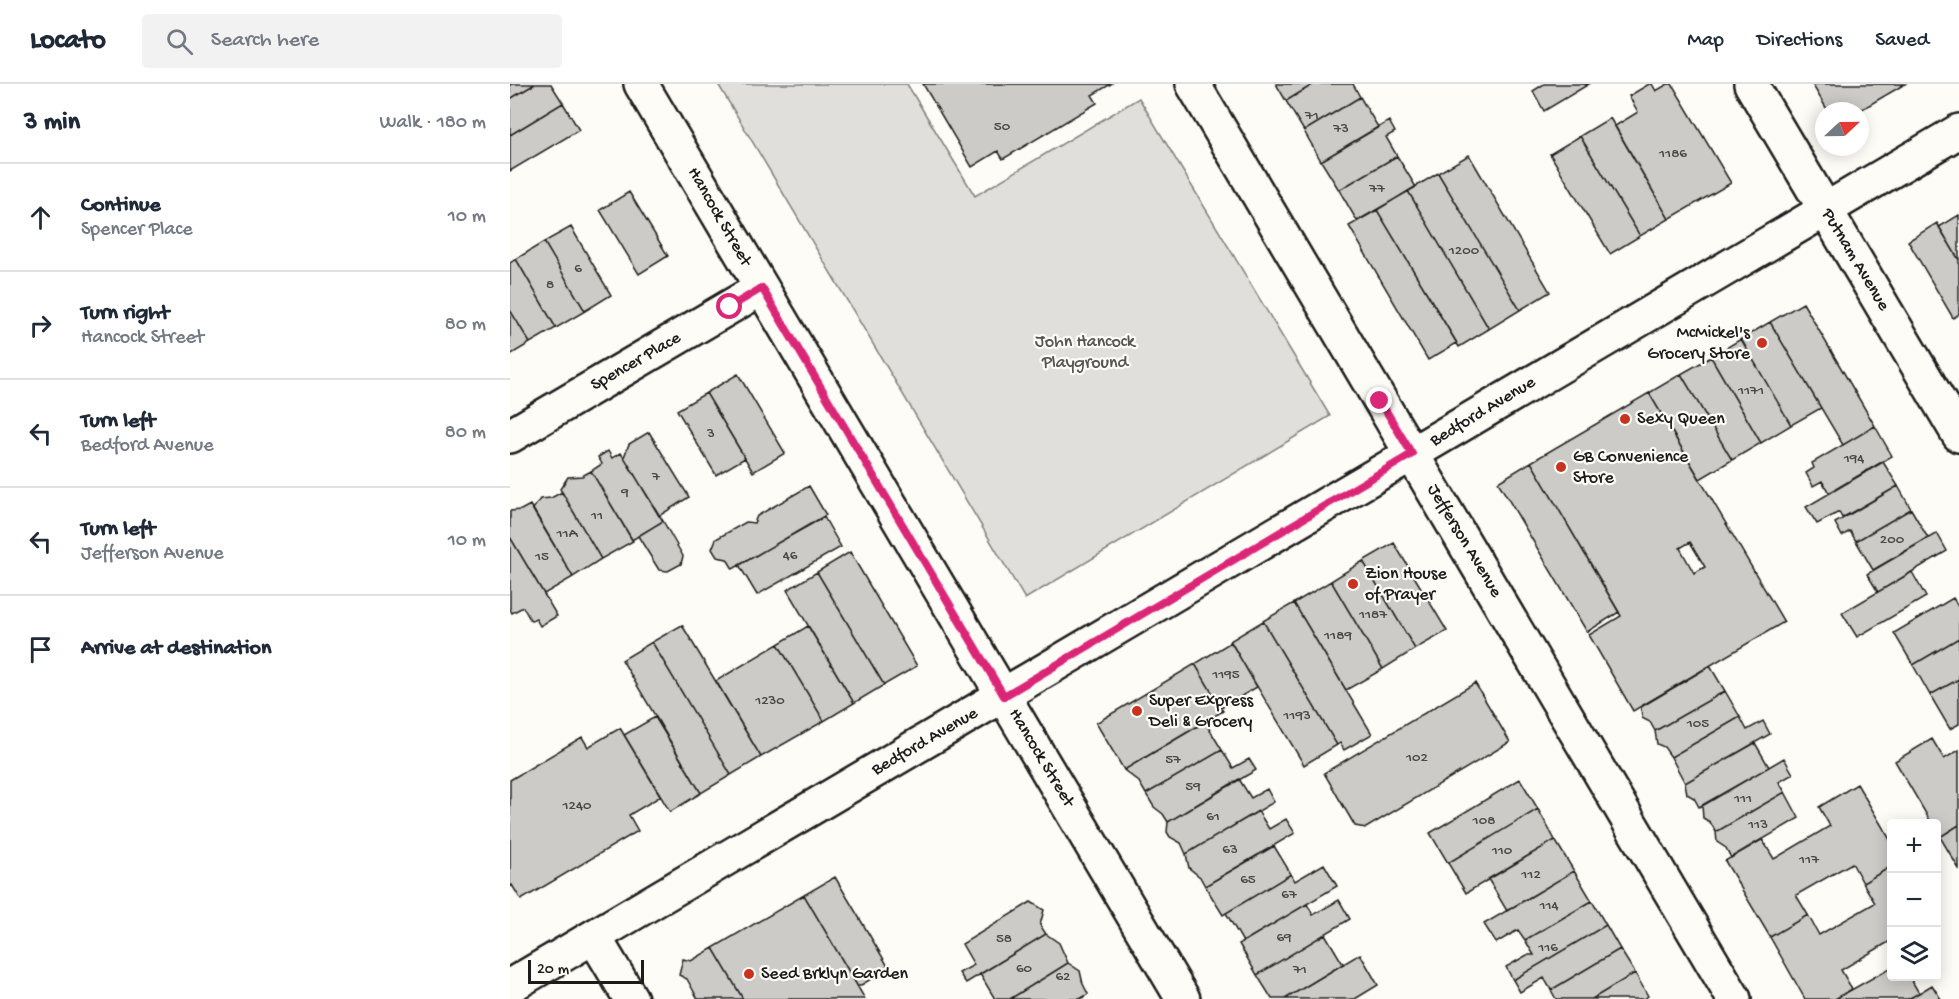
<!DOCTYPE html>
<meta charset="utf-8">
<style>
body{margin:0;font-family:"Gochi Hand",sans-serif;background:#f2f2f3;color:#1f2937}
.controls{position:absolute;right:18px;bottom:18px;display:grid;overflow:hidden;border-radius:6px;box-shadow:0 3px 15px #0003}
.controls button{width:54px;height:54px;display:grid;place-items:center;padding:0;border:0;border-bottom:2px solid #e0e1e3;background:#fff;color:#1f2937;font:30px sans-serif}
.compass{position:absolute;left:1305px;top:18px;width:54px;height:54px;border-radius:50%;background:#fff;box-shadow:0 3px 15px #0003;rotate:68deg}
.scale{position:absolute;left:18px;bottom:15px;width:116px;box-sizing:border-box;padding-left:6px;border:3px solid #1c1c1c;border-top:0;font-size:16px;line-height:21px;white-space:nowrap;color:#1c1c1c;-webkit-text-stroke:4px #fdfcf7;paint-order:stroke}
.stop{position:absolute;width:18px;height:18px;margin:-14px;border:4px solid #db2777;border-radius:50%;background:#fff}
.stop.end{background:#db2777;border-color:#fff;box-shadow:0 2px 6px #0008}
.list{margin:0;padding:0;list-style:none}
h2{display:flex;justify-content:space-between;align-items:center;height:78px;margin:0;padding:0 24px;font-size:26px}
h2 small{font-size:20px;font-weight:400;color:#747a83}
.list li{display:grid;grid-template-columns:39px 1fr auto;gap:18px;align-items:center;box-sizing:border-box;height:108px;padding:0 24px;border-top:2px solid #e0e1e3}
.list b{display:block;font-size:22px;white-space:nowrap}
.list p{margin:0;font-size:20px;white-space:nowrap;color:#747a83}
.list em{font-size:20px;font-style:normal;color:#747a83}
.icon{flex:none;width:33px;height:33px;fill:none;stroke:currentColor;stroke-width:2;stroke-linecap:round;stroke-linejoin:round}
.map{position:relative;flex:none;width:1449px;height:915px;overflow:hidden}
header{display:flex;align-items:center;gap:36px;box-sizing:border-box;height:84px;padding:0 30px;background:#fff;border-bottom:2px solid #e0e1e3}
header strong{font-size:28px}
nav{display:flex;gap:33px;margin-inline-start:auto;font-size:21px}
.search{width:420px;height:54px;background:#f2f2f3;display:flex;align-items:center;gap:15px;box-sizing:border-box;padding:0 21px;border-radius:6px;color:#747a83;font-size:22px}
main{display:flex}
aside{flex:1;background:#fff}
.map>svg:first-child{display:block}
.green{fill:#e0dfdb;stroke:#7e7e7c;stroke-width:1.5}
.building{fill:#cccbc8;stroke:#1c1c1c;stroke-width:1.5;fill-rule:evenodd}
.lines{fill:none;stroke-linecap:round;stroke-linejoin:round}
.minor-casing{stroke:#1c1c1c;stroke-width:38}
.secondary-casing{stroke:#1c1c1c;stroke-width:38}
.minor{stroke:#fdfcf7;stroke-width:33}
.secondary{stroke:#fdfcf7;stroke-width:33}
.route{stroke:#db2777;stroke-width:8}
.poi-dot{fill:#c8321e;stroke:#fdfcf7;stroke-width:2}
.labels{text-anchor:middle;dominant-baseline:central;stroke-width:4.5;stroke-linejoin:round;paint-order:stroke}
.number-label{font-size:15px;fill:#484847}
.street-label{font-size:18px;fill:#1c1c1c;stroke:#fdfcf7}
.poi-label{font-size:18px;fill:#1c1c1c;stroke:#fdfcf7;text-anchor:start}
.park-label{font-size:18px;fill:#575655;stroke:#fdfcf7}
</style>
<header>
<strong>Locato</strong>
<div class="search"><svg class="icon" aria-label="search" viewBox="0 0 24 24"><circle cx="10" cy="10" r="6"/><path d="M15 15l6 6"/></svg>Search here</div>
<nav><a>Map</a><a>Directions</a><a>Saved</a></nav>
</header>
<main>
<aside>
<h2>3 min<small>Walk · 180 m</small></h2>
<ul class="list">
<li><svg class="icon" aria-label="ahead" viewBox="0 0 24 24"><path d="M12 20V5M6 11l6-6 6 6"/></svg><div><b>Continue</b><p>Spencer Place</p></div><em>10 m</em></li>
<li><svg class="icon" aria-label="right" viewBox="0 0 24 24"><path d="M7 20v-9h11M14 6l5 5-5 5"/></svg><div><b>Turn right</b><p>Hancock Street</p></div><em>80 m</em></li>
<li><svg class="icon" aria-label="left" viewBox="0 0 24 24"><path d="M17 20v-9H6M10 6l-5 5 5 5"/></svg><div><b>Turn left</b><p>Bedford Avenue</p></div><em>80 m</em></li>
<li><svg class="icon" aria-label="left" viewBox="0 0 24 24"><path d="M17 20v-9H6M10 6l-5 5 5 5"/></svg><div><b>Turn left</b><p>Jefferson Avenue</p></div><em>10 m</em></li>
<li><svg class="icon" aria-label="arrive" viewBox="0 0 24 24"><path d="M6 21V4h12l-3 4 3 4H6"/></svg><div><b>Arrive at destination</b></div></li>
</ul>
</aside>
<div class="map">
<svg width="1449" height="915" viewBox="0 0 1449 915">
<rect width="100%" height="100%" fill="#fdfcf7"/>
<filter id="ink" filterUnits="userSpaceOnUse"><feTurbulence type="fractalNoise" baseFrequency=".0167" numOctaves="2"/><feDisplacementMap in="SourceGraphic" scale="12" xChannelSelector="R" yChannelSelector="G"/><feConvolveMatrix kernelMatrix="1 2 1 2 8 2 1 2 1" color-interpolation-filters="sRGB"/></filter>
<g filter="url(#ink)">
<!-- green -->
<path class="green" d="M208 0H397L465 112 629 14 820 332 515 515Z"/>
<!-- building -->
<path class="building" d="M0 0H25L0 15Z
M25 0H41L53 19 0 51V15Z
M413 0H601L582 11 587 19 493 75 488 67 462 83Z
M766 0H804L776 17Z
M804 0H843L850 13 794 47 776 17Z
M1034 0H1079L1034 27 1023 7Z
M1139 0H1142L1146 7 1158 0H1162L1221 99 1159 135 1105 42 1128 28 1119 12Z
M1302 0H1395L1349 27H1318Z
M850 13 868 43 811 77 794 47Z
M53 19 69 46 0 87V51Z
M1100 34 1159 135 1130 152 1070 52Z
M879 37 885 48 876 53 887 72 829 106 811 77Z
M1070 52 1130 152 1100 170 1040 70Z
M959 71 1040 208 1010 226 928 89Z
M887 72 906 103 847 137 829 106Z
M928 89 1010 226 979 245 898 107Z
M898 107 979 245 949 263 867 126Z
M119 108 158 172 129 190 90 126Z
M867 126 947 259 918 276 839 142Z
M1449 131V176L1429 143Z
M1427 139 1449 176V230L1443 234 1398 157Z
M61 143 101 211 75 227 34 158Z
M34 158 75 227 46 244 6 175Z
M6 175 46 244 20 259 0 226V179Z
M1293 219 1365 342 1333 361 1260 238Z
M0 226 20 259 0 271Z
M1260 238 1311 324 1281 341 1231 255Z
M1231 255 1281 341 1251 359 1201 273Z
M1201 273 1251 359 1222 376 1171 290Z
M228 290 275 369 243 388 196 309Z
M1171 290 1222 376 1190 395 1139 309Z
M196 309 235 374 206 391 167 326Z
M1139 309 1274 538 1123 627 1079 551 1111 532 1021 378ZM1180 458 1195 483 1184 489 1170 464Z
M1365 342 1382 372 1319 409 1312 397 1303 402 1296 389 1304 384 1302 379Z
M139 348 179 413 149 432 114 373 119 360Z
M98 367 102 374 111 369 153 437 122 456 81 387 92 380 88 373Z
M1021 378 1109 528 1077 548 988 398Z
M1373 378 1388 402 1332 434 1329 428 1307 440 1296 423Z
M81 387 123 457 91 475 50 405 58 393 72 392Z
M299 402 316 431 223 485 217 475 207 473 202 465 206 455 236 438 244 439 247 432Z
M1388 402 1401 425 1346 457 1340 447 1332 452 1325 439Z
M52 408 91 475 63 493 23 425 30 415 41 414Z
M20 421 63 493 34 510 0 453V427L11 426Z
M1401 425 1418 454 1363 486 1346 457Z
M314 433 331 463 247 511 229 481Z
M153 437 173 472 171 480 158 487 149 486 128 452Z
M1427 449 1437 467 1368 508 1357 490Z
M0 453 47 532 30 542 26 535 21 537 13 523 2 529 0 525Z
M884 459 937 547 905 565 853 477Z
M340 468 407 582 374 601 307 488Z
M853 477 905 565 873 585 821 497Z
M307 488 374 601 344 619 277 506Z
M1402 488 1416 513 1347 553 1332 529Z
M821 497 873 585 836 606 784 519Z
M1443 514 1449 524V554L1403 581 1384 549Z
M784 519 862 650 834 666 830 659 827 661 753 537Z
M753 537 827 661 794 681 720 557Z
M172 541 251 673 221 691 142 558Z
M298 542 344 619 314 637 268 560Z
M1449 554V595L1420 611 1403 581Z
M142 558 221 691 191 709 112 576Z
M721 558 747 603 711 624 685 580Z
M268 560 314 637 251 673 206 597Z
M685 580 713 627 614 686 586 639Z
M1200 582 1215 607 1145 647 1140 638 1132 634 1131 623Z
M1449 595V640L1440 645 1420 611Z
M965 599 1000 658 856 744 845 742 814 689Z
M1215 607 1230 633 1161 673 1154 663 1147 660 1145 647Z
M145 633 191 709 160 728 114 651Z
M1230 633 1237 646 1253 637 1260 650 1175 699 1161 673Z
M695 638 712 666 636 710 629 698 614 686Z
M110 644 151 712 119 731 128 747 11 816 2 801 0 802V696L72 653 78 663Z
M1422 655 1434 675 1449 666V741L1430 753 1426 747V740H1422L1385 677Z
M1245 659 1259 683 1189 723 1184 714 1177 710 1175 699Z
M712 666 723 684 739 675 746 686 658 738 653 730 644 723 636 710Z
M1274 674 1283 690 1269 698 1275 708 1206 748 1200 738 1193 734 1192 722Z
M729 695 741 714 757 705 764 718 676 770 671 759 660 753 657 748 658 738Z
M1010 695 1028 725 938 779 920 749Z
M1347 700 1382 759V782L1353 799 1342 779 1286 811 1298 831 1260 853 1215 777 1252 755 1264 775 1320 742 1309 723Z
M1275 708 1289 734 1221 774 1216 764 1207 758 1206 748Z
M1028 725 1045 756 956 809 938 779Z
M748 727 759 745 776 735 785 749 695 802 690 793 679 784 676 770Z
M1449 741V785L1430 753Z
M1045 756 1064 787 997 827 978 795Z
M764 762 781 790 713 831 695 802Z
M814 780 827 802 733 858 716 829 781 790 785 797Z
M1382 782V856L1331 886 1342 905 1325 915H1295L1260 853 1298 831 1309 851 1365 819 1353 799Z
M1064 787 1082 817 1015 856 1008 846 986 859 974 840Z
M325 793 379 884 348 903 294 811Z
M294 811 355 915H233L203 864Z
M829 816 840 835 747 891 729 860 797 820 803 831Z
M1082 817 1096 841 1003 896 996 883 1017 871H1024L1015 856Z
M521 818 534 826 530 841 536 850 456 899 449 889 464 881 452 860Z
M1096 841 1110 865 1041 906 1034 894 1010 908 1003 896Z
M536 850 549 859 558 879 500 915H485L470 890Z
M815 850 833 880 775 915H762L747 891Z
M203 864 233 915H188L177 895 169 891 173 875 181 877Z
M1110 865 1125 889 1082 915H1046L1041 906Z
M850 870 868 901 845 915H775Z
M558 879 570 887 573 900 578 910 575 912 570 915H500Z
M1382 883V892H1399L1409 909 1398 915H1325Z
M1125 889 1138 912 1134 915H1082Z
M1422 901 1431 915H1398L1409 909Z"/>
<g class="lines">
<!-- minor casing -->
<g class="minor-casing">
<path id="minor" d="M131 0 673 915
M683 0 1224 915
M1241 0 1449 351
M0 352 252 204
M84 853 121 915"/>
</g>
<!-- secondary casing -->
<g class="secondary-casing">
<path id="secondary" d="M0 902 1449 47"/>
</g>
<!-- minor -->
<use href="#minor" class="minor"/>
<!-- secondary -->
<use href="#secondary" class="secondary"/>
</g>
</g>
<g class="lines" filter="url(#ink)">
<!-- route -->
<path class="route" d="M220 223 252 204 494 612 902 370 870 317"/>
</g>
<!-- markers -->
<g class="poi-dot">
<circle cx="1252" cy="259" r="6"/>
<circle cx="1115" cy="335" r="6"/>
<circle cx="1051" cy="383" r="6"/>
<circle cx="843" cy="500" r="6"/>
<circle cx="627" cy="627" r="6"/>
<circle cx="239" cy="890" r="6"/>
</g>
<g class="labels">
<!-- number labels -->
<g class="number-label">
<text x="802" y="32">71</text>
<text x="492" y="43">50</text>
<text x="831" y="45">73</text>
<text x="1163" y="70">1186</text>
<text x="867" y="105">77</text>
<text x="954" y="167">1200</text>
<text x="68" y="185">6</text>
<text x="40" y="201">8</text>
<text x="1241" y="307">1171</text>
<text x="201" y="350">3</text>
<text x="1344" y="375">194</text>
<text x="146" y="393">7</text>
<text x="115" y="409">9</text>
<text x="87" y="432">11</text>
<text x="57" y="450">11A</text>
<text x="1382" y="456">200</text>
<text x="280" y="472">46</text>
<text x="32" y="473">15</text>
<text x="863" y="531">1187</text>
<text x="828" y="552">1189</text>
<text x="716" y="591">1195</text>
<text x="260" y="617">1230</text>
<text x="787" y="632">1193</text>
<text x="1188" y="640">105</text>
<text x="907" y="674">102</text>
<text x="663" y="676">57</text>
<text x="683" y="703">59</text>
<text x="1233" y="715">111</text>
<text x="67" y="722">1240</text>
<text x="703" y="733">61</text>
<text x="974" y="737">108</text>
<text x="1248" y="741">113</text>
<text x="720" y="766">63</text>
<text x="992" y="767">110</text>
<text x="1299" y="776">117</text>
<text x="1021" y="791">112</text>
<text x="738" y="796">65</text>
<text x="779" y="811">67</text>
<text x="1039" y="822">114</text>
<text x="774" y="854">69</text>
<text x="494" y="855">58</text>
<text x="1038" y="864">116</text>
<text x="514" y="885">60</text>
<text x="790" y="886">71</text>
<text x="553" y="893">62</text>
</g>
<!-- street labels -->
<g class="street-label">
<text transform="translate(209 133) rotate(60)">Hancock Street</text>
<text transform="translate(1345 176) rotate(59)">Putnam Avenue</text>
<text transform="translate(126 278) rotate(-30)">Spencer Place</text>
<text transform="translate(973 328) rotate(-31)">Bedford Avenue</text>
<text transform="translate(954 457) rotate(59)">Jefferson Avenue</text>
<text transform="translate(415 658) rotate(-30)">Bedford Avenue</text>
<text transform="translate(531 674) rotate(59)">Hancock Street</text>
</g>
<!-- poi labels -->
<g class="poi-label">
<text x="1240" y="249" text-anchor="end">McMickel's<tspan x="1240" dy="21">Grocery Store</tspan></text>
<text x="1127" y="335">Sexy Queen</text>
<text x="1063" y="373">GB Convenience<tspan x="1063" dy="21">Store</tspan></text>
<text x="855" y="490">Zion House<tspan x="855" dy="21">of Prayer</tspan></text>
<text x="639" y="617">Super Express<tspan x="639" dy="21">Deli &amp; Grocery</tspan></text>
<text x="251" y="890">Seed Brklyn Garden</text>
</g>
<!-- park labels -->
<g class="park-label">
<text x="575" y="258">John Hancock<tspan x="575" dy="21">Playground</tspan></text>
</g>
</g>
</svg>
<div class="controls">
<button>+</button>
<button>−</button>
<button><svg class="icon" aria-label="layers" viewBox="0 0 24 24"><path d="M12 4l9 5-9 5-9-5zM3 14l9 5 9-5"/></svg></button>
</div>
<svg class="compass" viewBox="-18 -18 36 36"><path d="M0-13l5 13h-10z" fill="#e53935"/><path d="M0 13l5-13h-10z" fill="#747a83"/></svg>
<div class="scale">20 m</div>
<div class="stop" style="left:220px;top:223px"></div>
<div class="stop end" style="left:870px;top:317px"></div>
</div>
</main>
